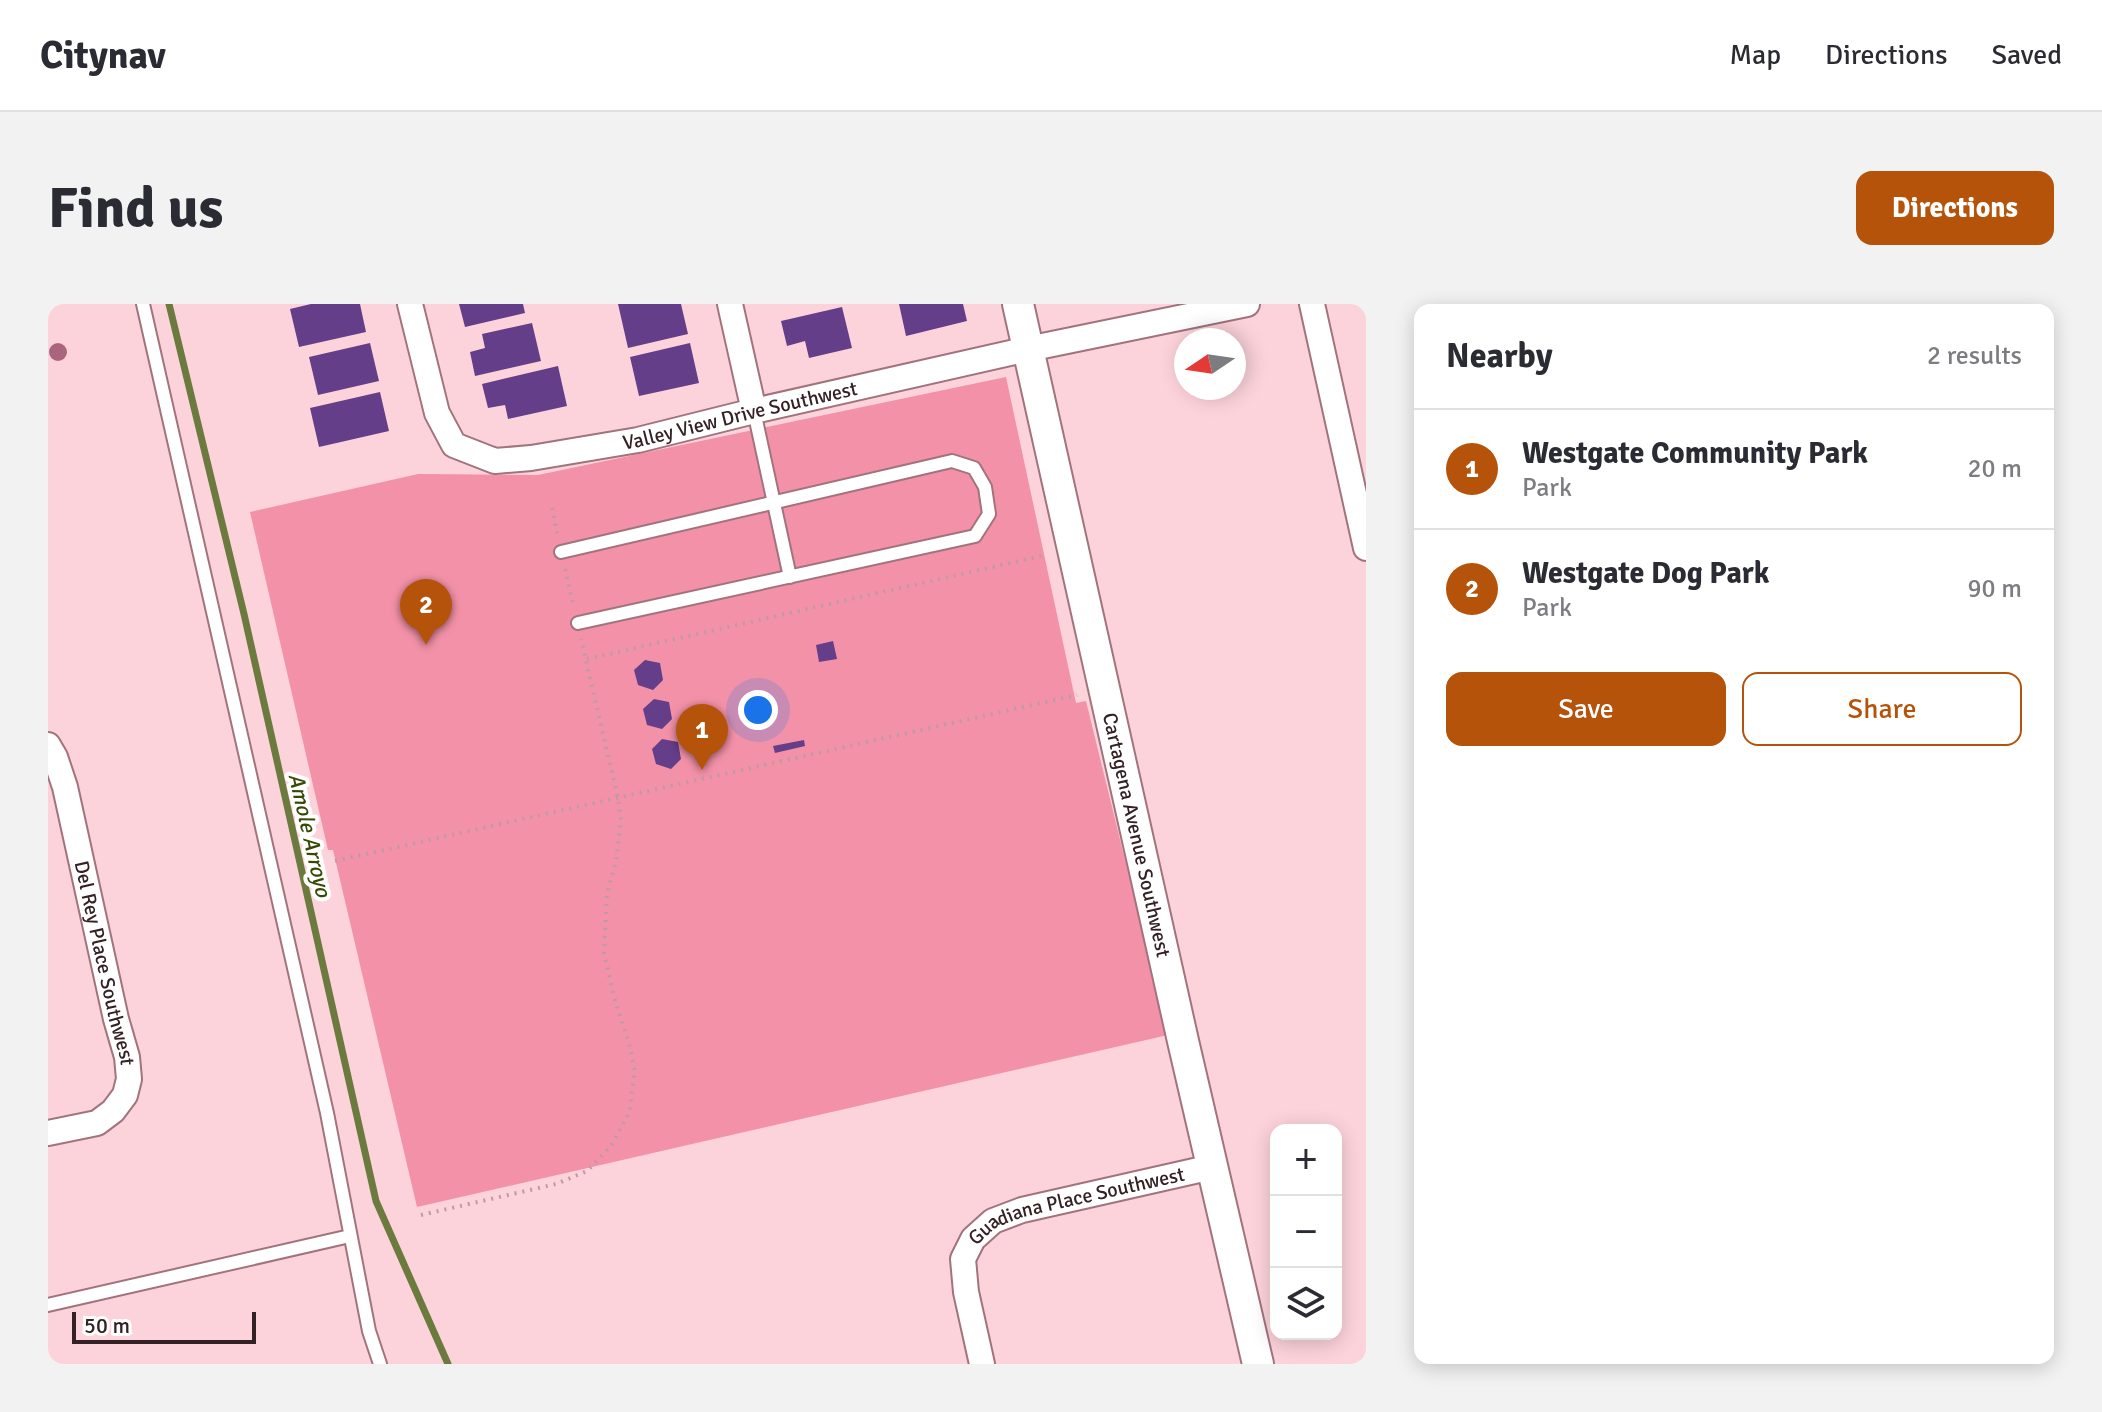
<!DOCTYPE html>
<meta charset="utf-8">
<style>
body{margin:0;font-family:Signika,sans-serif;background:#f2f2f3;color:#2b2b33}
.controls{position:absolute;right:24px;bottom:24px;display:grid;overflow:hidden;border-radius:16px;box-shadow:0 4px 20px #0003}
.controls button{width:72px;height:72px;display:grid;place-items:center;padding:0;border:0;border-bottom:2px solid #e1e1e2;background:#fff;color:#2b2b33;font:40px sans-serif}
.compass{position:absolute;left:1126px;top:24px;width:72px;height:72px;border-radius:50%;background:#fff;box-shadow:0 4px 20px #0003;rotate:257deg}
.scale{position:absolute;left:24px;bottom:20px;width:184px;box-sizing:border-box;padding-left:8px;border:4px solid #342125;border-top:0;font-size:22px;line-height:28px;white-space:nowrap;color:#342125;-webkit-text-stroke:6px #fff;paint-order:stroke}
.you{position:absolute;left:710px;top:406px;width:28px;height:28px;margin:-20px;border:6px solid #fff;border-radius:50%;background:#1a73e8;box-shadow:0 0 0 12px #1a73e833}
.badge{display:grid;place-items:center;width:52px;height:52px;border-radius:50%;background:#b45309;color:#fff;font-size:26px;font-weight:700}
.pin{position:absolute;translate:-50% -66px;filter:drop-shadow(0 2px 4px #0008)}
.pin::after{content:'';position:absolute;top:42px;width:28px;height:24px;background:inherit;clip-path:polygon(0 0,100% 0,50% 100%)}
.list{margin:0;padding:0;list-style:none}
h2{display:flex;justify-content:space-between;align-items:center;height:104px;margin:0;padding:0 32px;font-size:34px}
h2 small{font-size:26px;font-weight:400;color:#7c7c81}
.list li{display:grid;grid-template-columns:52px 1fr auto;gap:24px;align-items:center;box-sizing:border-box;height:120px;padding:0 32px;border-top:2px solid #e1e1e2}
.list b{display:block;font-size:30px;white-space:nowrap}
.list p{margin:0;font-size:26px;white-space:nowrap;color:#7c7c81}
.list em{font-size:26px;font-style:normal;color:#7c7c81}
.actions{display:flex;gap:16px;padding:24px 32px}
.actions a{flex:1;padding:18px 0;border:2px solid #b45309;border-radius:16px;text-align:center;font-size:28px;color:#b45309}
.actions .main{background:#b45309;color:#fff}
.icon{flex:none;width:44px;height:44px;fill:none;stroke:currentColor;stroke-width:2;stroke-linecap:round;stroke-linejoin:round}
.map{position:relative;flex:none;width:1318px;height:1060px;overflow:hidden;border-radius:16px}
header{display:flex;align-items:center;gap:48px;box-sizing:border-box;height:112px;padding:0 40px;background:#fff;border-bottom:2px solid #e1e1e2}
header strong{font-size:38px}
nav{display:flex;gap:44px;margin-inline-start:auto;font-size:28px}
.intro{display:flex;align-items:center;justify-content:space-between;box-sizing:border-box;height:192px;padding:0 48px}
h1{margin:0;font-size:56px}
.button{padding:20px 36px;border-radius:16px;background:#b45309;color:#fff;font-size:28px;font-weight:700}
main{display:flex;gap:48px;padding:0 48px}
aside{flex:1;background:#fff;border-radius:16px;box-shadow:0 4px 20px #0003}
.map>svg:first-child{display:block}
.green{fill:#f391a8}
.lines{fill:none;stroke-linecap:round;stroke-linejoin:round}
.stream{stroke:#6b7b3d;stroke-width:7}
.building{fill:#643e89}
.service-casing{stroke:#a2737d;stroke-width:16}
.minor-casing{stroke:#a2737d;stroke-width:28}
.tertiary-casing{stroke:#a2737d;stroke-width:34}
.path{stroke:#be9ba2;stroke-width:4;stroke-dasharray:2 6;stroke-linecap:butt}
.service{stroke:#fff;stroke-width:12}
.minor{stroke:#fff;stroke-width:24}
.tertiary{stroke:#fff;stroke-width:30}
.tree{fill:#a9657b}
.labels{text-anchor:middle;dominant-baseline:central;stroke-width:8;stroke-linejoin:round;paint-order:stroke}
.street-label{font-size:20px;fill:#342125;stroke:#fff}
.water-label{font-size:22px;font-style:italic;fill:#374a05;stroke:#fff}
</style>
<header>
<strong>Citynav</strong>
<nav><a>Map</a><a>Directions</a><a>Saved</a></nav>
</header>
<div class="intro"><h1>Find us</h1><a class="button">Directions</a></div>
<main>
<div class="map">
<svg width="1318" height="1060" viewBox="0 0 1318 1060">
<rect width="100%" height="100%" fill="#fdd3db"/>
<!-- green -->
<path class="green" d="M958 73 1028 399 1038 397 1120 731 369 903 285 546H280L202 208 370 170 490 171Z"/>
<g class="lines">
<!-- stream -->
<path class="stream" d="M121 0 196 310 328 897 400 1060"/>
</g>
<!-- building -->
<path class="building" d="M263 0H312L318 28 251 43 242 5Z
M411 0H475L477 9 417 23Z
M570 0H633L640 30 580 44Z
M851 0H915L919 17 858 32Z
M794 3 804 44 761 54 757 37 739 42 733 17Z
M484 19 493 57 427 72 422 48 437 44 434 30Z
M322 39 331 77 270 91 261 53Z
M642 39 651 79 591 92 582 53Z
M510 62 519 102 460 115 457 101 440 104 434 80Z
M332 88 341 127 271 143 262 104Z
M785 337 789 355 771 358 768 341Z
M597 356 612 359 615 376 605 386 590 381 586 366Z
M606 395 621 398 624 415 614 425 599 421 595 405Z
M614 435 630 438 633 455 623 465 608 460 604 445Z
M756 436 757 442 727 449 725 442Z"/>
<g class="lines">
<!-- service casing -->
<g class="service-casing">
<path id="service" d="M95 0 279 809 321 1027 332 1060
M706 107 742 273
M513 248 904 157 926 164 937 183 941 210 927 232 530 319
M0 1001 302 932"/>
</g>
<!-- minor casing -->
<g class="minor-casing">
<g id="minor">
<path id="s1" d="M362 0 389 109 406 141 447 157 483 154 590 136 706 107 980 45 1199 0"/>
<path d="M682 0 706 107"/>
<path d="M1264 0 1318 244"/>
<path id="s2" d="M0 441 7 453 17 483 68 715 79 753 81 775 77 791 65 807 49 819 0 829"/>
<path id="s3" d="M934 1060 918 988 915 955 925 935 945 917 974 906 1164 863"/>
</g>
</g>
<!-- tertiary casing -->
<g class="tertiary-casing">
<g id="tertiary">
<path id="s4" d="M970 0 1135 737 1210 1060"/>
</g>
</g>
<!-- path -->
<path class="path" d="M504 204 510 233
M517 265 526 303
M539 355 993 252
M287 557 1029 391
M373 911 508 880 539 867 563 842 581 809 587 768 581 739 567 697 556 649 559 589 568 558 573 517 570 494 533 335"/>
<!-- service -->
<use href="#service" class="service"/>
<!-- minor -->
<use href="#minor" class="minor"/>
<!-- tertiary -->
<use href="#tertiary" class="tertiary"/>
</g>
<!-- trees -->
<circle class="tree" cx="10" cy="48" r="9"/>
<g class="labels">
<!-- street labels -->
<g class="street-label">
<text stroke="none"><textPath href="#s1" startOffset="442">Valley View Drive Southwest</textPath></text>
<text stroke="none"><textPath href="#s4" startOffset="544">Cartagena Avenue Southwest</textPath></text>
<text stroke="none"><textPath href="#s2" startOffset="226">Del Rey Place Southwest</textPath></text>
<text stroke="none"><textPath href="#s3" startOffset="240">Guadiana Place Southwest</textPath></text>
</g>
<!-- water labels -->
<g class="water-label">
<text transform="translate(262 531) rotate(77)">Amole Arroyo</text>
</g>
</g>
</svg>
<div class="controls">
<button>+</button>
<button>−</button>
<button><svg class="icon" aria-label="layers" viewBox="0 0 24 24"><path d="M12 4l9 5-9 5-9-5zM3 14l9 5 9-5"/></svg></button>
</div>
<svg class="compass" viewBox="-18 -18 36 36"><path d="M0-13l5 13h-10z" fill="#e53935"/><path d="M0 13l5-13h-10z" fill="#7c7c81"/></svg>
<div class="scale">50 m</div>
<div class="you"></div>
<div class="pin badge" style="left:654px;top:466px">1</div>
<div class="pin badge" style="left:378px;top:341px">2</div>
</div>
<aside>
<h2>Nearby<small>2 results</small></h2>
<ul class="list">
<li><span class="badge">1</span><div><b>Westgate Community Park</b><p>Park</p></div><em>20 m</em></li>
<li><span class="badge">2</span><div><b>Westgate Dog Park</b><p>Park</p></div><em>90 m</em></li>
</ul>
<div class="actions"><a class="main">Save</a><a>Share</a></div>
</aside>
</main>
